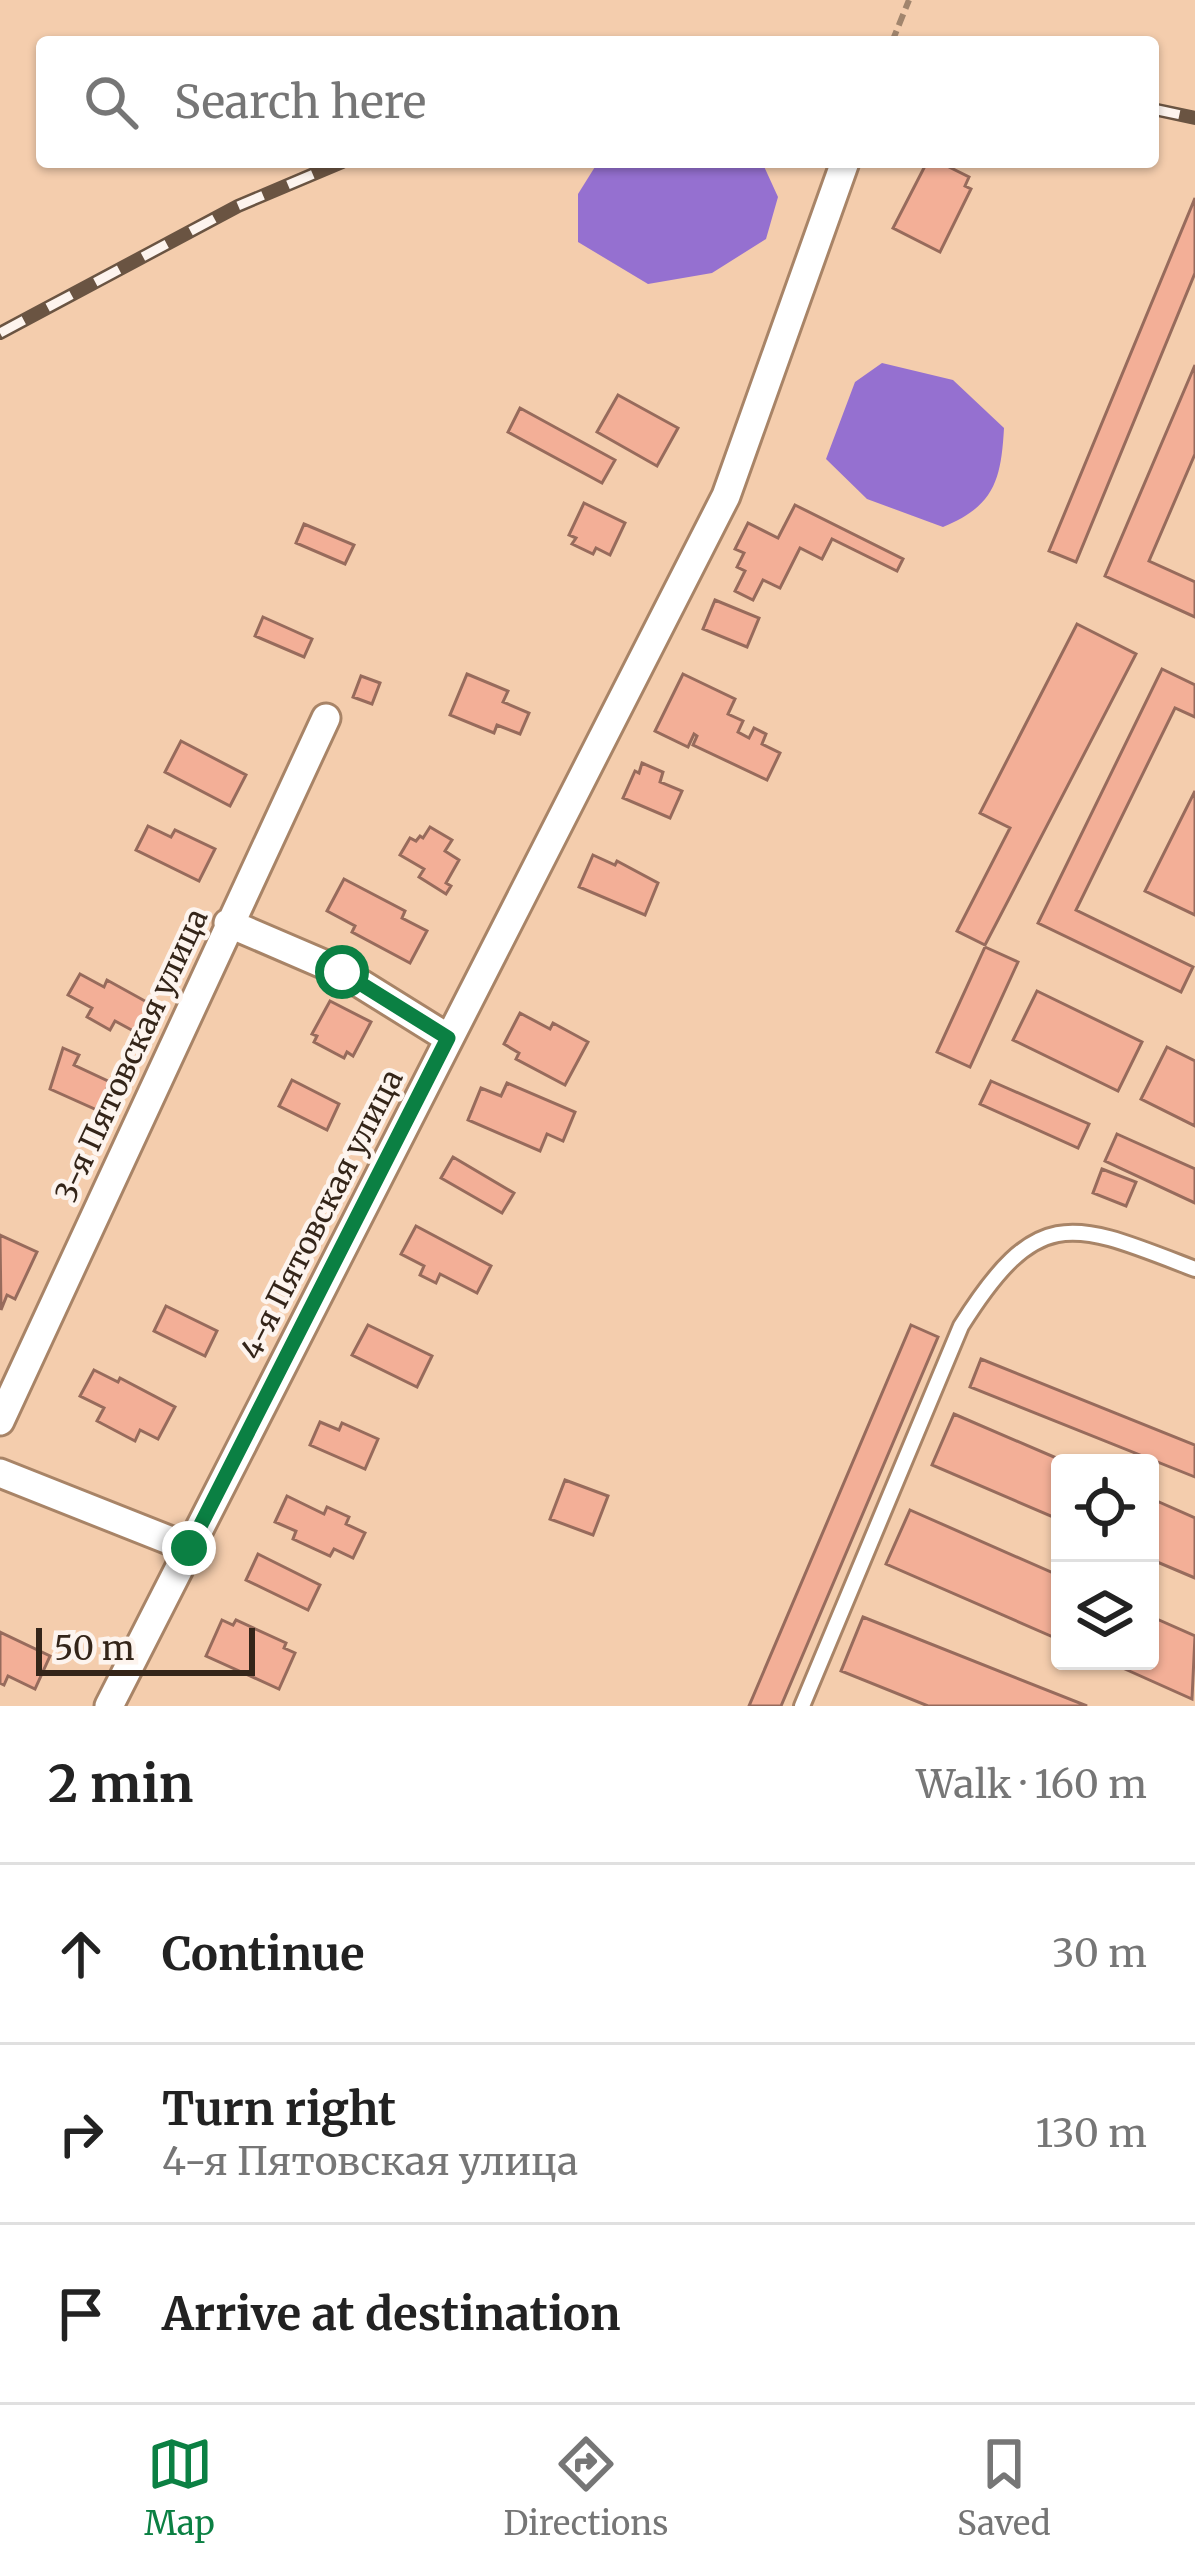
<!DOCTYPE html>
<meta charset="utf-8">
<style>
body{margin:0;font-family:Merriweather,serif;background:#f2f2f2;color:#222}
.controls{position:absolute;right:36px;bottom:36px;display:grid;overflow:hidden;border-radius:12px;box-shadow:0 3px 9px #0004}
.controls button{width:108px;height:108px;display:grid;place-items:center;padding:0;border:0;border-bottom:3px solid #e0e0e0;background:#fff;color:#222;font:60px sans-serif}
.scale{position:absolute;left:36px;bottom:30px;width:219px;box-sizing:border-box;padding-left:12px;border:6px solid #342519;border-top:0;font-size:33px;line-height:42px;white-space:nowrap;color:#342519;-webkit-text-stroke:9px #fdf4ee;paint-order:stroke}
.stop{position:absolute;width:36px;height:36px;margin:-27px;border:9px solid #0b8043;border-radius:50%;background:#fff}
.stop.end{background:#0b8043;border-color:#fff;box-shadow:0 3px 12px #0008}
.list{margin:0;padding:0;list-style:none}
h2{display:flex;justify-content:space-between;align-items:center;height:156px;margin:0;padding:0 48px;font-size:51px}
h2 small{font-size:39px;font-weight:400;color:#767676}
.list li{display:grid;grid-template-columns:78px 1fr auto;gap:36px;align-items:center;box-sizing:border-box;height:180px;padding:0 48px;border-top:3px solid #e0e0e0}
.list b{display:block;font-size:45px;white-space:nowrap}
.list p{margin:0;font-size:39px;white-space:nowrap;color:#767676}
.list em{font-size:39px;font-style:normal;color:#767676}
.icon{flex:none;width:66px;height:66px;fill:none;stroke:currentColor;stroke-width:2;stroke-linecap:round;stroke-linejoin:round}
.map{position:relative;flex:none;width:1195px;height:1706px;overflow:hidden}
.search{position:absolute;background:#fff;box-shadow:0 3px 9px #0004;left:36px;right:36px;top:36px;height:132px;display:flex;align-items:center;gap:30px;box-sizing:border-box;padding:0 42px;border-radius:12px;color:#767676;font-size:45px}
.sheet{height:696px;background:#fff}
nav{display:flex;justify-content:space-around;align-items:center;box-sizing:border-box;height:168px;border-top:3px solid #e0e0e0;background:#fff;font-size:33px;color:#767676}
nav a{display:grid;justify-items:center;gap:6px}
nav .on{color:#0b8043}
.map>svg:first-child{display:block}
.water{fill:#9570d0}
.building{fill:#f3af97;stroke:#976b5c;stroke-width:3}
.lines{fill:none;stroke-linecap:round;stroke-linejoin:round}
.lane-casing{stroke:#a88467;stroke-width:20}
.street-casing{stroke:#a88467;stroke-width:33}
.path{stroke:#a1856d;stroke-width:6;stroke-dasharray:12 6;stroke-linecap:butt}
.lane{stroke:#fff;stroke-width:14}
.street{stroke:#fff;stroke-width:27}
.rail-casing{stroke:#6a5442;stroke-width:14}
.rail{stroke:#fdf4ee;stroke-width:9;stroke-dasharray:27;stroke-linecap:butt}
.route{stroke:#0b8043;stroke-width:15}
.labels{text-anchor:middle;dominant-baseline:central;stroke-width:9;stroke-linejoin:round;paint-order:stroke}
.street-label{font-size:30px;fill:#342519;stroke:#fdf4ee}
</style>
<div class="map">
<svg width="1195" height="1706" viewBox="0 0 1195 1706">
<rect width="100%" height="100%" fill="#f4cdad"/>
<!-- water -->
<path class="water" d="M598 162H762L778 197 766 239 712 273 648 284 578 242V194Z
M882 363 953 380 1004 428C1001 481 994 506 943 527L867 499 826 459 855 382Z"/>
<!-- building -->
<path class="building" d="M927 162H939L969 177 965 186 971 189 940 252 893 228Z
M1195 198V273L1076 562 1049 551Z
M1195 365V454L1149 561 1195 582V617L1105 576Z
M618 395 678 428 657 466 597 432Z
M520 408 615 460 602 483 508 432Z
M584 503 625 523 610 555 596 548 593 554 572 544 576 538 569 535Z
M795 505 903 559 897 571 832 539 822 559 800 548 780 588 763 580 753 600 735 591 745 571 737 567 744 553 735 549 748 523 778 538Z
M304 524 354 545 345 564 296 543Z
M715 600 759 618 747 647 703 629Z
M263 617 312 639 304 657 255 636Z
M1077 624 1136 654 985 945 957 931 1010 828 980 813Z
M1162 669 1195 685V717L1175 708 1076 910 1193 967 1181 992 1038 923Z
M467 674 508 691 503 702 529 713 520 734 497 725 494 733 450 715Z
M683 674 735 699 728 714 743 721 738 732 749 738 754 728 766 734 762 744 780 753 767 780 693 745 697 736 694 734 688 747 655 731Z
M361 676 380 683 372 704 353 697Z
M181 741 246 775 230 806 165 772Z
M642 763 663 772 660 782 682 791 670 818 623 798 635 771 639 773Z
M1195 791V915L1145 891Z
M148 826 171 837 175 830 215 849 199 881 136 850Z
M430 827 452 840 445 851 459 860 446 883 451 886 446 894 419 877 424 869 400 855 410 838 416 841 420 836 423 838Z
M593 855 615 865 617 861 658 883 645 915 579 887Z
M344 879 405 911 402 918 427 931 410 963 352 932 355 926 327 911Z
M985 947 1018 962 970 1067 937 1052Z
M80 974 104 987 107 980 154 1006 139 1034 115 1021 110 1030 87 1017 92 1008 68 995Z
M1037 991 1142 1042 1118 1091 1013 1040Z
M330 1001 371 1022 353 1056 347 1052 344 1058 314 1042 317 1036 312 1034Z
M520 1013 550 1029 553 1023 588 1042 565 1085 516 1059 519 1053 504 1044Z
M1167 1047 1195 1061V1126L1141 1099Z
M63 1048 79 1055 74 1065 110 1082 97 1110 50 1089Z
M292 1080 339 1104 327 1130 279 1106Z
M991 1081 1089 1124 1078 1148 980 1104Z
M507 1083 575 1112 563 1141 547 1134 540 1151 468 1120 481 1088 501 1096Z
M1117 1134 1195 1169V1203L1105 1161Z
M453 1157 514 1193 502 1213 441 1178Z
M1102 1169 1136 1182 1126 1206 1093 1193Z
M416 1226 491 1266 477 1293 440 1274 436 1283 420 1275 424 1266 401 1254Z
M0 1235 37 1252 15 1299 7 1295 1 1310Z
M166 1306 217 1331 205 1356 154 1331Z
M368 1325 432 1356 417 1387 352 1355Z
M911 1325 938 1337 781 1706H749Z
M981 1359 1195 1445V1477L970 1387Z
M94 1370 118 1382 120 1378 175 1407 158 1439 140 1430 135 1441 97 1421 104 1408 80 1396Z
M954 1414 1068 1463H1060V1520L932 1465Z
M320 1422 339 1430 342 1423 378 1439 365 1469 310 1445Z
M565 1480 608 1496 593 1535 550 1519Z
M287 1496 324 1514 327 1507 349 1517 346 1524 365 1533 353 1558 334 1549 330 1556 293 1539 296 1531 275 1522Z
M1150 1498 1195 1518V1578L1150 1559Z
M910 1510 1060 1576V1640L886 1564Z
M258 1554 320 1585 308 1610 246 1580Z
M1150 1616 1195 1636 1192 1699 1107 1661H1150Z
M863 1617 1087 1706H928L841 1671Z
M222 1620 233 1625 236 1620 286 1643 284 1648 295 1653 279 1689 206 1656Z
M0 1632 50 1656 35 1689 8 1676 4 1685 0 1683Z"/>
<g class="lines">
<!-- lane casing -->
<g class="lane-casing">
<path id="lane" d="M802 1706 961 1326C1039 1202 1073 1222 1195 1269"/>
</g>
<!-- street casing -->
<g class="street-casing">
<path id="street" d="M228 923 342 972 448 1038
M0 1421 326 718
M0 1473 189 1548
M109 1706 726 496 845 162"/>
</g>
<!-- path -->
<path class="path" d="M892 42 909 0"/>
<!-- lane -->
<use href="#lane" class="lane"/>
<!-- street -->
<use href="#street" class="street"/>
<!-- rail casing -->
<g class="rail-casing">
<path id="rail" d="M1153 109 1195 118
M0 333 238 206 342 162"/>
</g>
<!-- rail -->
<use href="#rail" class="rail"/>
</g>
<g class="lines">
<!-- route -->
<path class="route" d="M189 1548 448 1038 342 972"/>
</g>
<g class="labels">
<!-- street labels -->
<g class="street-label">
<text transform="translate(131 1055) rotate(-65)">3-я Пятовская улица</text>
<text transform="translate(321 1214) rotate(-63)">4-я Пятовская улица</text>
</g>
</g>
</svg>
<div class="controls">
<button><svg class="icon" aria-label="locate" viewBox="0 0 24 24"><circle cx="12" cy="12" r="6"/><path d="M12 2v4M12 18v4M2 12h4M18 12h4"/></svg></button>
<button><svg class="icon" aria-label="layers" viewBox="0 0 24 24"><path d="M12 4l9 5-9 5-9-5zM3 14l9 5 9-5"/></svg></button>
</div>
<div class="scale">50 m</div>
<div class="stop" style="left:342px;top:972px"></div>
<div class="stop end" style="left:189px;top:1548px"></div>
<div class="search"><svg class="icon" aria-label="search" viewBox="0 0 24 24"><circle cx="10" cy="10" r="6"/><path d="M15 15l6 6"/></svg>Search here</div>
</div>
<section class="sheet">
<h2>2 min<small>Walk · 160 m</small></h2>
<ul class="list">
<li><svg class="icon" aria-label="ahead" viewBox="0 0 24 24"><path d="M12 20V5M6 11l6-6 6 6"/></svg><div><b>Continue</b></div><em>30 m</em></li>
<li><svg class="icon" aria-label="right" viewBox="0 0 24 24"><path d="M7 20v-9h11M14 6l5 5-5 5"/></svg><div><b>Turn right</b><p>4-я Пятовская улица</p></div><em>130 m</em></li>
<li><svg class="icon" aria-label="arrive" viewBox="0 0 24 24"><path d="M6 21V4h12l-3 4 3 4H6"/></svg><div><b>Arrive at destination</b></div></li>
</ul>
</section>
<nav>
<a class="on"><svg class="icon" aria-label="map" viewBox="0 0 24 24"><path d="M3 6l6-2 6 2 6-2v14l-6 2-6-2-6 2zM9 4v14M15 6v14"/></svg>Map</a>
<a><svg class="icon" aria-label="directions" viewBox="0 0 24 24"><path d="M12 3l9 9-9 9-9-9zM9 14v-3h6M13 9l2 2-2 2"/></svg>Directions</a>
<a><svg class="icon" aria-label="saved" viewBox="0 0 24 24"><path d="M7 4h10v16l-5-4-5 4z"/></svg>Saved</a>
</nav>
